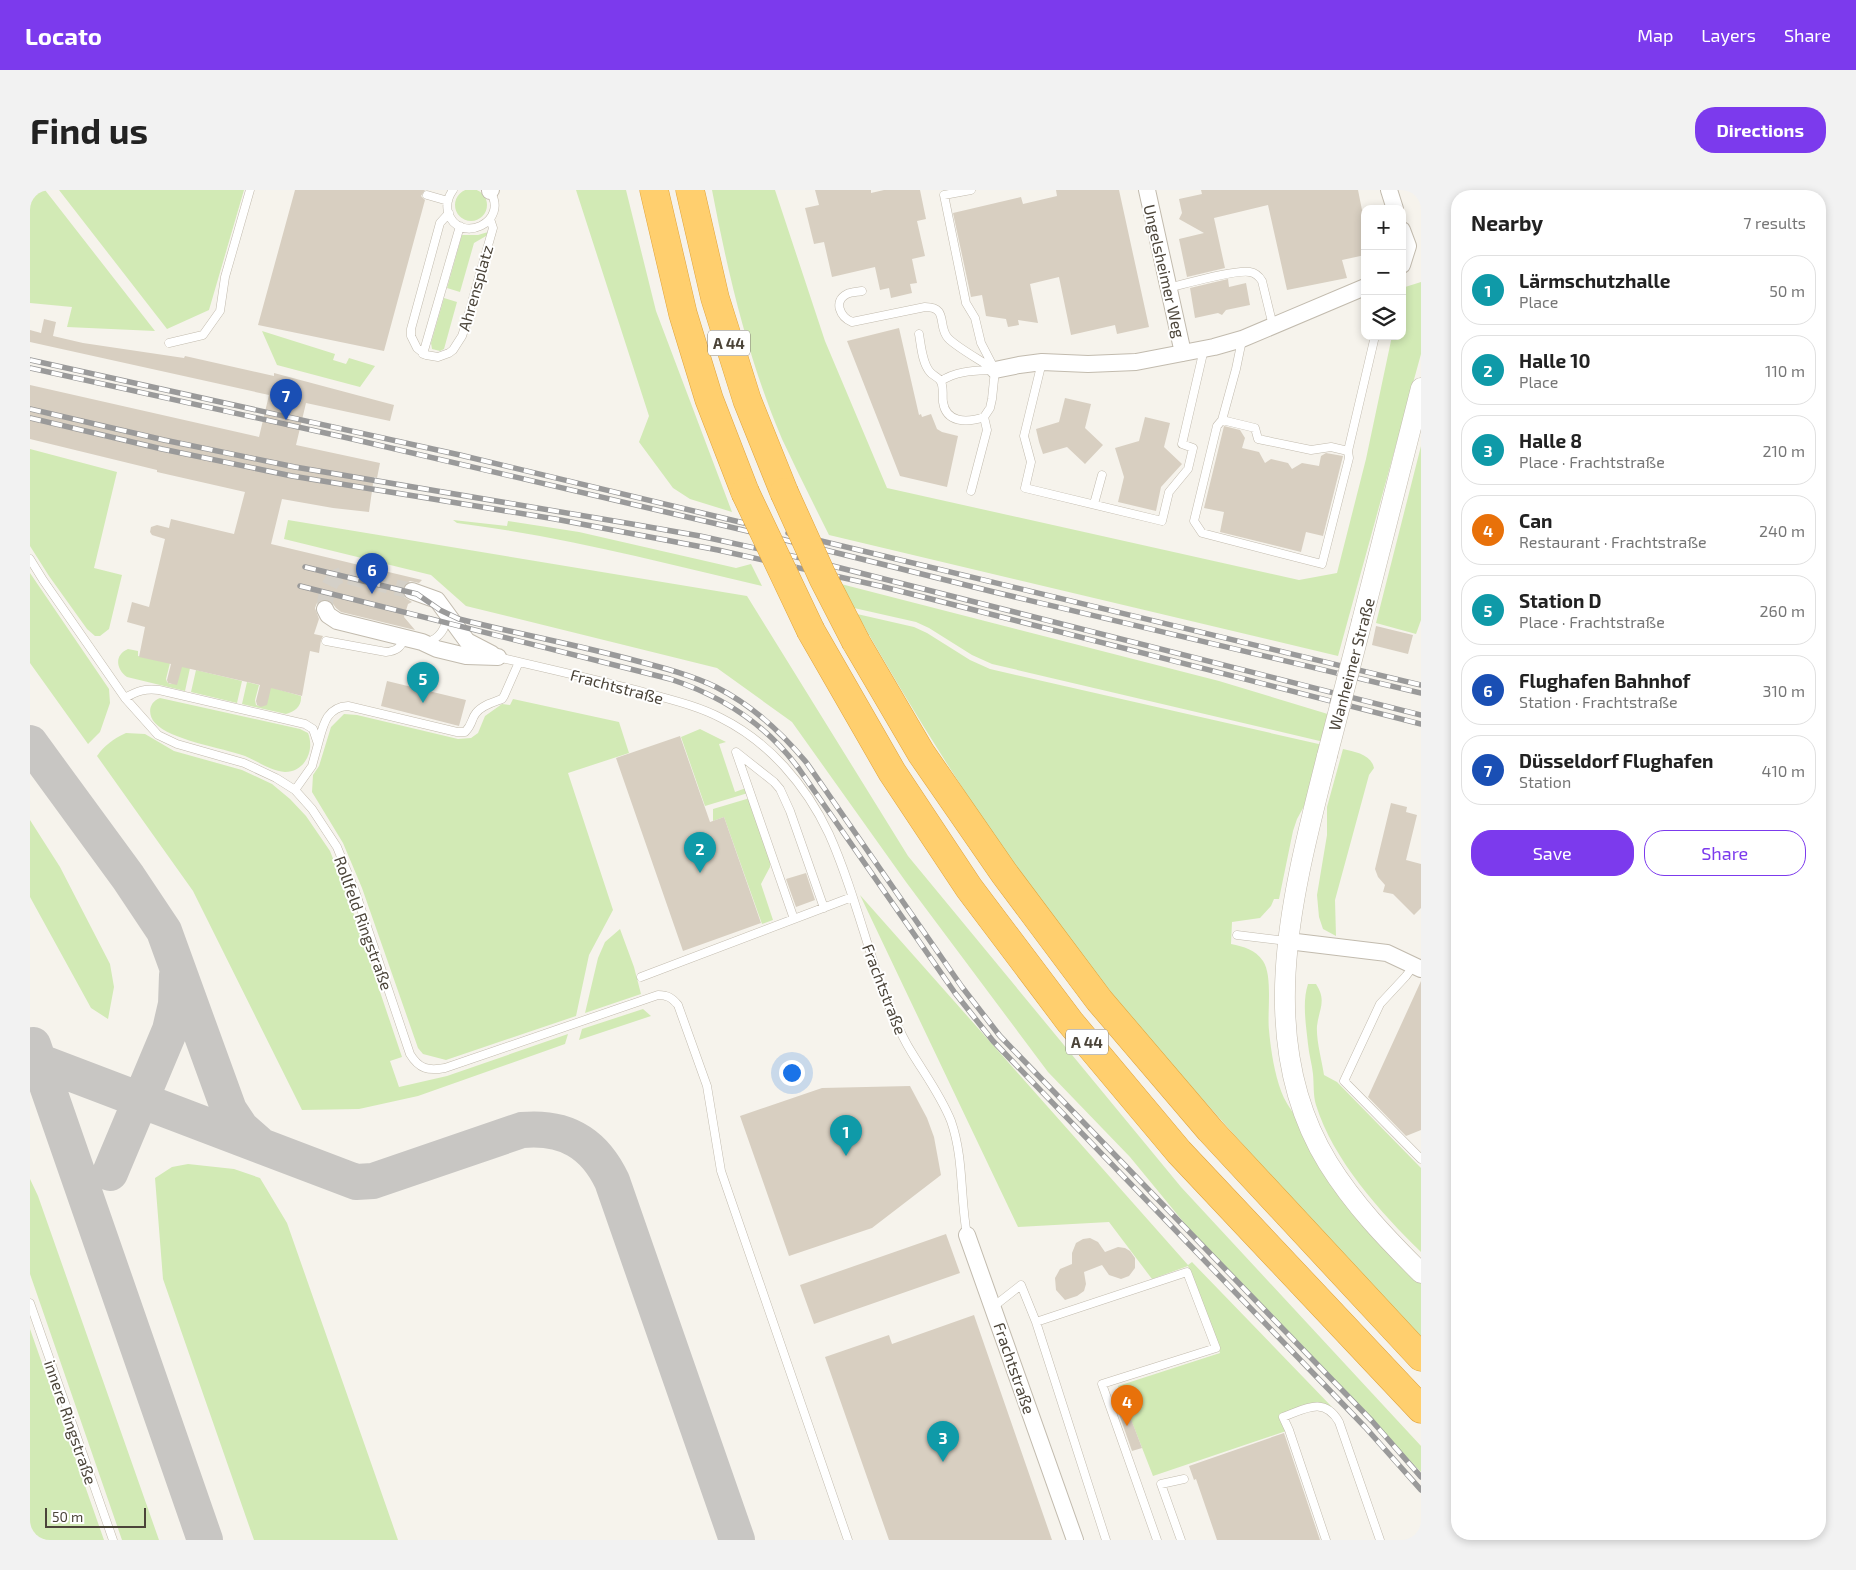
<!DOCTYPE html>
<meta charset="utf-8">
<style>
body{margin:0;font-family:"Exo 2",sans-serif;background:#f2f2f2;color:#222}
.controls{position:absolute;right:15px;top:15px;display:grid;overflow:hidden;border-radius:10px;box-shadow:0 2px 8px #0003}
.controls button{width:45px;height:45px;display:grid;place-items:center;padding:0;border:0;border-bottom:1px solid #e0e0e0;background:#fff;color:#222;font:25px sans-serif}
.scale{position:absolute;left:15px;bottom:12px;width:101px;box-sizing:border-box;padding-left:5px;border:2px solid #4b4439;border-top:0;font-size:14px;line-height:18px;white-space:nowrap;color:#4b4439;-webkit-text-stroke:4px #fff;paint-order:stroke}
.you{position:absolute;left:761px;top:882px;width:18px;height:18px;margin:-12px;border:4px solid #fff;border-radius:50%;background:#1a73e8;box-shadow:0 0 0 8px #1a73e833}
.badge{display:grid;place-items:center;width:32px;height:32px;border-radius:50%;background:#7c3aed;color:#fff;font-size:16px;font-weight:700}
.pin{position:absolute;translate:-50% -41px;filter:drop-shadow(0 1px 2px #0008)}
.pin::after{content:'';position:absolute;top:26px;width:18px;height:15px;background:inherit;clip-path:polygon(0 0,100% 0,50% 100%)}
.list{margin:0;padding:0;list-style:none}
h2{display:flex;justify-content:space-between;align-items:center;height:65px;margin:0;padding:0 20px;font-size:21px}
h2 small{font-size:16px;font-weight:400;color:#767676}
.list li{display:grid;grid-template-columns:32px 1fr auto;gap:15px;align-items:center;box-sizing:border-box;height:70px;margin:0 10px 10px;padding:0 10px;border:1px solid #e0e0e0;border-radius:20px}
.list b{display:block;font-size:19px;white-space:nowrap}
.list p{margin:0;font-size:16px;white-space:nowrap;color:#767676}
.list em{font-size:16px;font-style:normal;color:#767676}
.actions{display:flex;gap:10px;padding:15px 20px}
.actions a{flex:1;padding:11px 0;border:1px solid #7c3aed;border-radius:20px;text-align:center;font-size:18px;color:#7c3aed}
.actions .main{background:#7c3aed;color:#fff}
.icon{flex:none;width:28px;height:28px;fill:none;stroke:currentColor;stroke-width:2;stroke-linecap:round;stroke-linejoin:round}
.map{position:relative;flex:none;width:1391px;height:1350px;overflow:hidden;border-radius:20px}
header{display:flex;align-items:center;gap:30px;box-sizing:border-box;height:70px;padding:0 25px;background:#7c3aed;color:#fff}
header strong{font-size:24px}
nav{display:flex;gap:28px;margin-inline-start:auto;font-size:18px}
.intro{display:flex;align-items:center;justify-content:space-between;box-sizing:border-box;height:120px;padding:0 30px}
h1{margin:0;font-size:35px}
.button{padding:12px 22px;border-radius:20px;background:#7c3aed;color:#fff;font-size:18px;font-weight:700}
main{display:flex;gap:30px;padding:0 30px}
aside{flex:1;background:#fff;border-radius:20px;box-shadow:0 2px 8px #0003}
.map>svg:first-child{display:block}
.green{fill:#d2eab5}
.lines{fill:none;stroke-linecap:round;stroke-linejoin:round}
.taxiway{stroke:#c8c6c3;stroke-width:36}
.building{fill:#d8cfc1}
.minor-tunnel{stroke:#d4d0c8;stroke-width:16;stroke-dasharray:16 8;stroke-linecap:butt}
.service-casing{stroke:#c2bbae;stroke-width:9}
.minor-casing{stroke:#c2bbae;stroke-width:18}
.tertiary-casing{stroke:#c2bbae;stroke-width:21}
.motorway-casing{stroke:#e0a43c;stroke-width:29}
.service{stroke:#fff;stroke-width:8}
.minor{stroke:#fff;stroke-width:16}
.tertiary{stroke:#fff;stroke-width:20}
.motorway{stroke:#ffcf6e;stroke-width:28}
.rail-casing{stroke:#9a9a9a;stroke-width:5.5}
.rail{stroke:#fff;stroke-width:4;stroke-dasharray:11;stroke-linecap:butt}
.tertiary-bridge-casing{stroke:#c2bbae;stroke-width:21;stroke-linecap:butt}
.motorway-bridge-casing{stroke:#e0a43c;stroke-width:29;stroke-linecap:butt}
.tertiary-bridge{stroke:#fff;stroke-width:20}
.motorway-bridge{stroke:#ffcf6e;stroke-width:28}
.labels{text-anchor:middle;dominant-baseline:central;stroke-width:4;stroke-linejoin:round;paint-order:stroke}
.shield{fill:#fff;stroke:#817c74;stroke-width:1}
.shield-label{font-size:15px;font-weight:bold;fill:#4b4439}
.street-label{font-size:16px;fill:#4b4439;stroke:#fff}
</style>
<header>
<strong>Locato</strong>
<nav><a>Map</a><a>Layers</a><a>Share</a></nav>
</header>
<div class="intro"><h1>Find us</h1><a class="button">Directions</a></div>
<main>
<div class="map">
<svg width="1391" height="1350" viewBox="0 0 1391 1350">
<rect width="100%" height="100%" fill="#f6f3ec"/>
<!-- green -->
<path class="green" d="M425 15a16 16 0 1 1 32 0a16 16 0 1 1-32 0Z
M0 0H15L125 141 37 137 42 117 0 113Z
M29 0H214L179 120 137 139Z
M546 0H596L626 121 702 322 660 309 643 298 609 252 619 226Z
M682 0H745L795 151 857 298 1269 390 1307 383 1336 269 1362 146H1372V98L1391 92V164L1308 466 799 345C783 313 767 281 752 249 718 169 698 84 682 0Z
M458 42 456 46 444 53 430 102 417 98 432 45H448Z
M414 108 427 112 414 159 410 161 402 159 401 153Z
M232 141 305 164 303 170 316 174 319 168 345 176 330 197 247 175Z
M1391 256V430L1386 444 1346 433Z
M0 259 87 282 64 378 92 385 79 439 70 446H65L57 439 19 386 0 356Z
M258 330 717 406 878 666 1151 997 1391 1256V1282L1179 1063 1100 967 1018 882 876 692 762 532 687 478 436 416 401 385 254 349Z
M423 330 477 336 478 331 549 342 706 378 721 374 732 396C631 372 530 346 427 333Z
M0 383 79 499 80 513 70 542 58 554 0 473Z
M811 394 1189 491 1301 525 1294 552 962 474 942 465 899 438 886 432 824 418Z
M827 424 884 437 897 443 940 470 960 479 1293 555 1278 609 1267 629 1263 641 1249 709H1244L1241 716 1230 728 1202 732 1201 754C1214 757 1225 759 1233 771 1243 786 1237 822 1239 840 1241 862 1245 888 1254 908 1258 916 1264 924 1269 931L1391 1090V1146C1325 1080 1262 1010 1200 940 1133 865 1067 789 1008 708 942 617 883 522 827 424Z
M98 459 108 461V466L140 473 136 489 137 492 140 494 146 493 151 476 160 478 155 501 97 487C86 479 84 465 98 459Z
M166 480 212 491 207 513 161 502Z
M217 492 229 495 225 510 226 515 230 516 236 514 240 497 271 506C272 516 265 522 256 524L212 514Z
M130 508 270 539 278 543C285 560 275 582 255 582 241 581 227 571 215 566 193 558 140 550 125 533 117 524 119 512 130 508Z
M483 509 589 532 599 563 538 583 583 720 559 765 546 826 416 870 393 864 388 858 332 698 313 653 282 602 283 585 289 576 301 537 314 524 327 525 428 549 441 548 448 543 455 526 472 514 480 515Z
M670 539 696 552 689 554 705 602 716 598 718 603 675 616 651 547Z
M96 543 115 544 144 561 212 580 242 594 260 609 276 626 300 661 317 704 372 867 360 871 369 897 417 886 538 844 535 854 388 906 329 919 272 920 163 701 67 566C75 555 83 549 96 543Z
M1313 559C1325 562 1341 564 1344 578L1339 585 1305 710 1306 746 1293 739 1289 727 1287 705 1297 645V617Z
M720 608 740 668V677L731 694 743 730 732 734 694 627 683 631V619Z
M0 630 30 677 80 774 84 797 78 829 61 818 0 707Z
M830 705 1158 1075 1162 1072 1302 1217 1299 1220 1291 1217 1253 1227 1259 1240 1123 1286 1088 1196 1190 1163 1158 1076 1122 1089 1079 1032 988 1037Z
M590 739 604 777 611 804 555 823 568 768 575 752Z
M1278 794H1286C1297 811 1289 819 1287 836 1286 850 1292 871 1294 885L1307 892 1391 978V1062C1351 1023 1303 970 1286 915 1283 905 1284 894 1283 884 1282 874 1279 865 1278 854 1276 835 1272 812 1278 794Z
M613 819 621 826 549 850 552 839Z
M158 974 204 979 230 988 257 1033 368 1350H224L133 1089 125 988 142 977Z
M0 989 8 1006 129 1350H92L0 1084Z
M0 1139 74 1350H0Z"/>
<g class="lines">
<!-- taxiway -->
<path class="taxiway" d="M0 553 98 687 134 741 199 920 211 938 228 953
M3 855 175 1350
M0 868 326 992 343 991 492 940C535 936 564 953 582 991L707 1350
M80 983 140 840 146 814 147 785"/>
</g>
<!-- building -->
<path class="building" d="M265 0H395L391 6 395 10 354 161 228 135Z
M785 0H841V3L854 0H890L896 29 887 31 895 66 882 69 887 93 880 94 882 103 861 108 859 98 850 100 845 77 802 87 794 52 784 54 775 18 789 15Z
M1026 0H1089L1119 137 1087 144 1085 135 1041 145 1029 87 1000 94 1008 133 988 130 989 135 978 137 976 129 956 126 952 105 941 107 923 23 991 7 993 14 1027 6Z
M1171 0H1328L1332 20H1335V65L1312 70 1317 88 1257 100 1238 15 1184 28 1195 78 1157 87 1149 49 1174 43 1149 29 1152 23 1149 9 1172 4Z
M1198 89 1199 97 1216 93 1220 115 1196 120 1192 125 1188 123 1165 128 1160 98Z
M14 129 26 132 23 146 53 153 154 168 155 166 244 186V183L364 215 360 231 276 213 266 255 350 273 347 288 344 287 339 322 303 318 252 309 241 354 392 390 389 393 380 391 375 394 372 398 374 407 382 412 378 414 374 427 385 440 311 422 306 418 300 410H291L287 413 285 418 289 429 284 444 293 446 291 450 289 463 280 461 272 506 241 498 237 515 231 517 227 515 226 511 230 495 152 477 147 495 138 493 137 490 141 474 109 467 115 437 97 432 102 412 119 417 135 349 122 345 120 342 121 337 127 335 139 338 141 329 204 344 215 302 127 282V280L0 249V195L229 247 239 205 0 152V140L11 143Z
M869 138 889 225 891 224 892 227 901 224 907 239 912 242 928 246 917 297 870 286 817 151Z
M1035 208 1061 214 1055 238 1073 255 1055 274 1037 257 1013 264 1009 252 1006 239 1029 232Z
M1115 227 1140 233 1134 257 1152 274 1131 297 1126 321 1088 312 1094 287 1085 258 1109 251Z
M1194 236 1210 240 1215 248 1212 258 1229 262 1235 273 1241 269 1258 273 1262 279 1272 273 1289 276 1291 266 1296 263 1313 266 1293 346 1276 342 1271 362 1190 342 1194 322 1174 318Z
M1346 436 1383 445 1378 464 1342 455Z
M357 491 436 510 429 536 351 516Z
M650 546 680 632 694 627 731 733 653 761 586 568Z
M1361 613 1377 617 1376 622 1387 625 1376 670 1391 674V718L1384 725 1363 704 1353 702 1355 695 1348 687 1345 679Z
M776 683 785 710 766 717 756 689Z
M1391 791V940L1376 946 1338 907Z
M880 896 897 928 904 947 911 985 842 1038 759 1066 710 926 792 898Z
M916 1044 930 1083 784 1134 770 1095Z
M1060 1048 1068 1052 1075 1062 1088 1057 1095 1058 1100 1061 1105 1068V1078L1099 1086 1091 1089 1079 1085 1072 1075 1054 1082 1056 1094 1054 1101 1047 1106 1035 1110 1026 1100 1025 1088 1030 1079 1042 1074V1063L1046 1053 1053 1049Z
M944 1125 1022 1350H859L795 1167 859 1145 862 1154Z
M1098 1221 1112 1258 1102 1261 1089 1224Z
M1254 1243 1290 1350H1187L1166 1289 1164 1290 1159 1276Z"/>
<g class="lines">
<!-- minor-tunnel -->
<path class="minor-tunnel" d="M295 419C295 406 298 388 312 385L382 401"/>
<!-- service casing -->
<g class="service-casing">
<path id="service" d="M423 0C418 7 416 14 418 22 428 56 482 32 459 0
M941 0 914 5 936 113 945 128 951 153 965 180 962 209 960 218 954 227 957 240 941 301
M397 5 418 11
M419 23 410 33 381 139V146L387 158 396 165 408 167 419 163 423 160 432 146 435 137 463 38 460 29
M1138 98C1155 94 1206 79 1220 82 1226 83 1229 86 1232 91L1243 136
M832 101C827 102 821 102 817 104 803 111 810 127 822 132L895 117C919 117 907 136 918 148 926 157 952 171 963 179
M889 144C891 155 892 173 900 182 903 186 909 187 911 192 914 198 912 206 913 212 916 233 937 233 954 227
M1212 150 1206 179 1192 230 1225 238 1228 249 1281 260 1301 257 1318 261 1345 146
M139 153 173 145 190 121 195 87 220 0
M393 164 430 36
M1012 172 994 246 1001 272 995 298 1132 331 1139 302 1158 279 1163 258 1152 254 1174 159
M911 191C928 180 945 181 965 180
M1192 230 1187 236 1164 331 1172 343 1292 374 1319 268 1318 261
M1064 314 1072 285
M0 369 13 390 95 508 128 545 147 554 214 573 246 588 265 600 282 619 307 657 325 701 380 864C389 879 398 881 415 878L628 805C638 805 642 808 648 815L677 896 691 981 818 1350
M296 451 356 462C366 461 371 458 374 448
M397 452C409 449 417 438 416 425
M468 467C518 479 568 490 617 503 642 510 668 516 691 528 739 552 776 595 799 644 822 695 835 751 854 803 862 824 870 844 882 863 896 886 911 906 921 931 934 968 930 1007 937 1045
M95 508C107 501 116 498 129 500L275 534 283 539 288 554 282 576 265 600
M288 554C293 536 296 517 318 516L427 542H435C443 534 441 529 446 523 452 515 464 512 472 509L474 506 489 472
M764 729 706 562 744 592 750 599 760 621 794 718
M1207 745 1257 751
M1384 775 1376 786 1350 814 1314 891 1391 969
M611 787 822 707
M0 1113 83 1350
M963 1117 991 1095 1006 1132 1157 1082 1186 1158 1072 1194 1127 1350
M1006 1132 1076 1350
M1151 1350 1131 1294 1154 1289
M1296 1350 1259 1240 1253 1227C1275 1219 1294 1206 1309 1232L1350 1350"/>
</g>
<!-- minor casing -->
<g class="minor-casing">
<path id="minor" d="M1117 0 1153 163
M1359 0 1365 19
M460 1 461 0
M1372 40 1378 56 1372 75
M965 180 989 175 1012 172 1058 174 1106 172 1184 157 1212 149 1335 97
M382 401 407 410 437 451 462 464
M295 419 298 425 307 431 392 452 407 459 436 466 468 467
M1258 751 1357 763 1391 779
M937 1045 1045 1350"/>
</g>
<!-- tertiary casing -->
<g class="tertiary-casing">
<path id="tertiary" d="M1332 431 1391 198
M1297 566C1264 698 1221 848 1298 973 1324 1015 1357 1049 1391 1083"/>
</g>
<!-- motorway casing -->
<g class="motorway-casing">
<path id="motorway" d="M624 0 653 124 679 209 715 302
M660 0 685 108 717 210 754 302
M781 441 862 582 939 698 1040 832 1149 962 1391 1219
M826 452 891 563 974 683 1069 810 1180 940 1391 1167"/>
</g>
<!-- service -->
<use href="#service" class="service"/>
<!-- minor -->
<use href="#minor" class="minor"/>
<!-- tertiary -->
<use href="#tertiary" class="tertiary"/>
<!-- motorway -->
<use href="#motorway" class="motorway"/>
<!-- rail casing -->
<g class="rail-casing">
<path id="rail" d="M0 170 430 265 714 333
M0 178 318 248 743 347 964 402 1391 503
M0 219 134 250 265 277 602 334 670 346 771 368 1391 525
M0 228 132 259 262 286 525 329 688 360 850 396 1391 534
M758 343 1391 495
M275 377 387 404 410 420 429 429C488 444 548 455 607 471 634 478 661 485 686 497 722 515 751 542 776 572L932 797 970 846 1342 1231 1391 1287
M270 396 640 489C692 506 736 534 769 579L925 803 963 851 1335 1237 1391 1300"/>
</g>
<!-- rail -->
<use href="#rail" class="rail"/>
<!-- tertiary-bridge casing -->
<g class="tertiary-bridge-casing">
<path id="tertiary-bridge" d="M1297 566 1332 431"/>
</g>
<!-- motorway-bridge casing -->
<g class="motorway-bridge-casing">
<path id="motorway-bridge" d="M715 302 781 441
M754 302 793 388 826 452"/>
</g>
<!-- tertiary-bridge -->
<use href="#tertiary-bridge" class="tertiary-bridge"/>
<!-- motorway-bridge -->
<use href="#motorway-bridge" class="motorway-bridge"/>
</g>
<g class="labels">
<!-- shield labels -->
<g class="shield">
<rect x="678" y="140.5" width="42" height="25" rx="4"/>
<rect x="1036" y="839.5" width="42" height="25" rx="4"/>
</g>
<g class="shield-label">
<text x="699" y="153">A 44</text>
<text x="1057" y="852">A 44</text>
</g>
<!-- street labels -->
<g class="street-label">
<text transform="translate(1135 81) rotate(77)">Ungelsheimer Weg</text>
<text transform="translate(445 98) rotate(-74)">Ahrensplatz</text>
<text transform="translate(1321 474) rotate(-75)">Wanheimer Straße</text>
<text transform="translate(587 496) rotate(15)">Frachtstraße</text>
<text transform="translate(334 733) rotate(70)">Rollfeld Ringstraße</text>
<text transform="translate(855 799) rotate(69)">Frachtstraße</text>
<text transform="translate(985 1178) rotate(71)">Frachtstraße</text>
<text transform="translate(41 1232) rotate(71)">innere Ringstraße</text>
</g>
</g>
</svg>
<div class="controls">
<button>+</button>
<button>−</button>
<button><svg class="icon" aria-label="layers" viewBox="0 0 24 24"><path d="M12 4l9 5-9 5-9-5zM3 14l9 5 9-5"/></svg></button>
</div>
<div class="scale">50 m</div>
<div class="you"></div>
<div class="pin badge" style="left:816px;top:966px;background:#0f9aa8">1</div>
<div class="pin badge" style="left:670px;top:683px;background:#0f9aa8">2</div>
<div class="pin badge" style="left:913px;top:1272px;background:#0f9aa8">3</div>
<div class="pin badge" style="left:1097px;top:1236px;background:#e8710a">4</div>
<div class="pin badge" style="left:393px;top:513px;background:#0f9aa8">5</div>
<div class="pin badge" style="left:342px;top:404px;background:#1a4fb4">6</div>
<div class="pin badge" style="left:256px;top:230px;background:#1a4fb4">7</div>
</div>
<aside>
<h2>Nearby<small>7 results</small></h2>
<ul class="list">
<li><span class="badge" style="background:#0f9aa8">1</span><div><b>Lärmschutzhalle</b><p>Place</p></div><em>50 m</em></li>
<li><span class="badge" style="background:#0f9aa8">2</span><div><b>Halle 10</b><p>Place</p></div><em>110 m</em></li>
<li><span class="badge" style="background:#0f9aa8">3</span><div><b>Halle 8</b><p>Place · Frachtstraße</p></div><em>210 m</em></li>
<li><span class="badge" style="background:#e8710a">4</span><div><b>Can</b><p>Restaurant · Frachtstraße</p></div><em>240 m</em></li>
<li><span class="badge" style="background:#0f9aa8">5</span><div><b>Station D</b><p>Place · Frachtstraße</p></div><em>260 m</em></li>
<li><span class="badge" style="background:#1a4fb4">6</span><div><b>Flughafen Bahnhof</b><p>Station · Frachtstraße</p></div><em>310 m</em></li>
<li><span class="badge" style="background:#1a4fb4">7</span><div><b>Düsseldorf Flughafen</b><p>Station</p></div><em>410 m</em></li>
</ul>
<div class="actions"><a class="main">Save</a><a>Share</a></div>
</aside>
</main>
